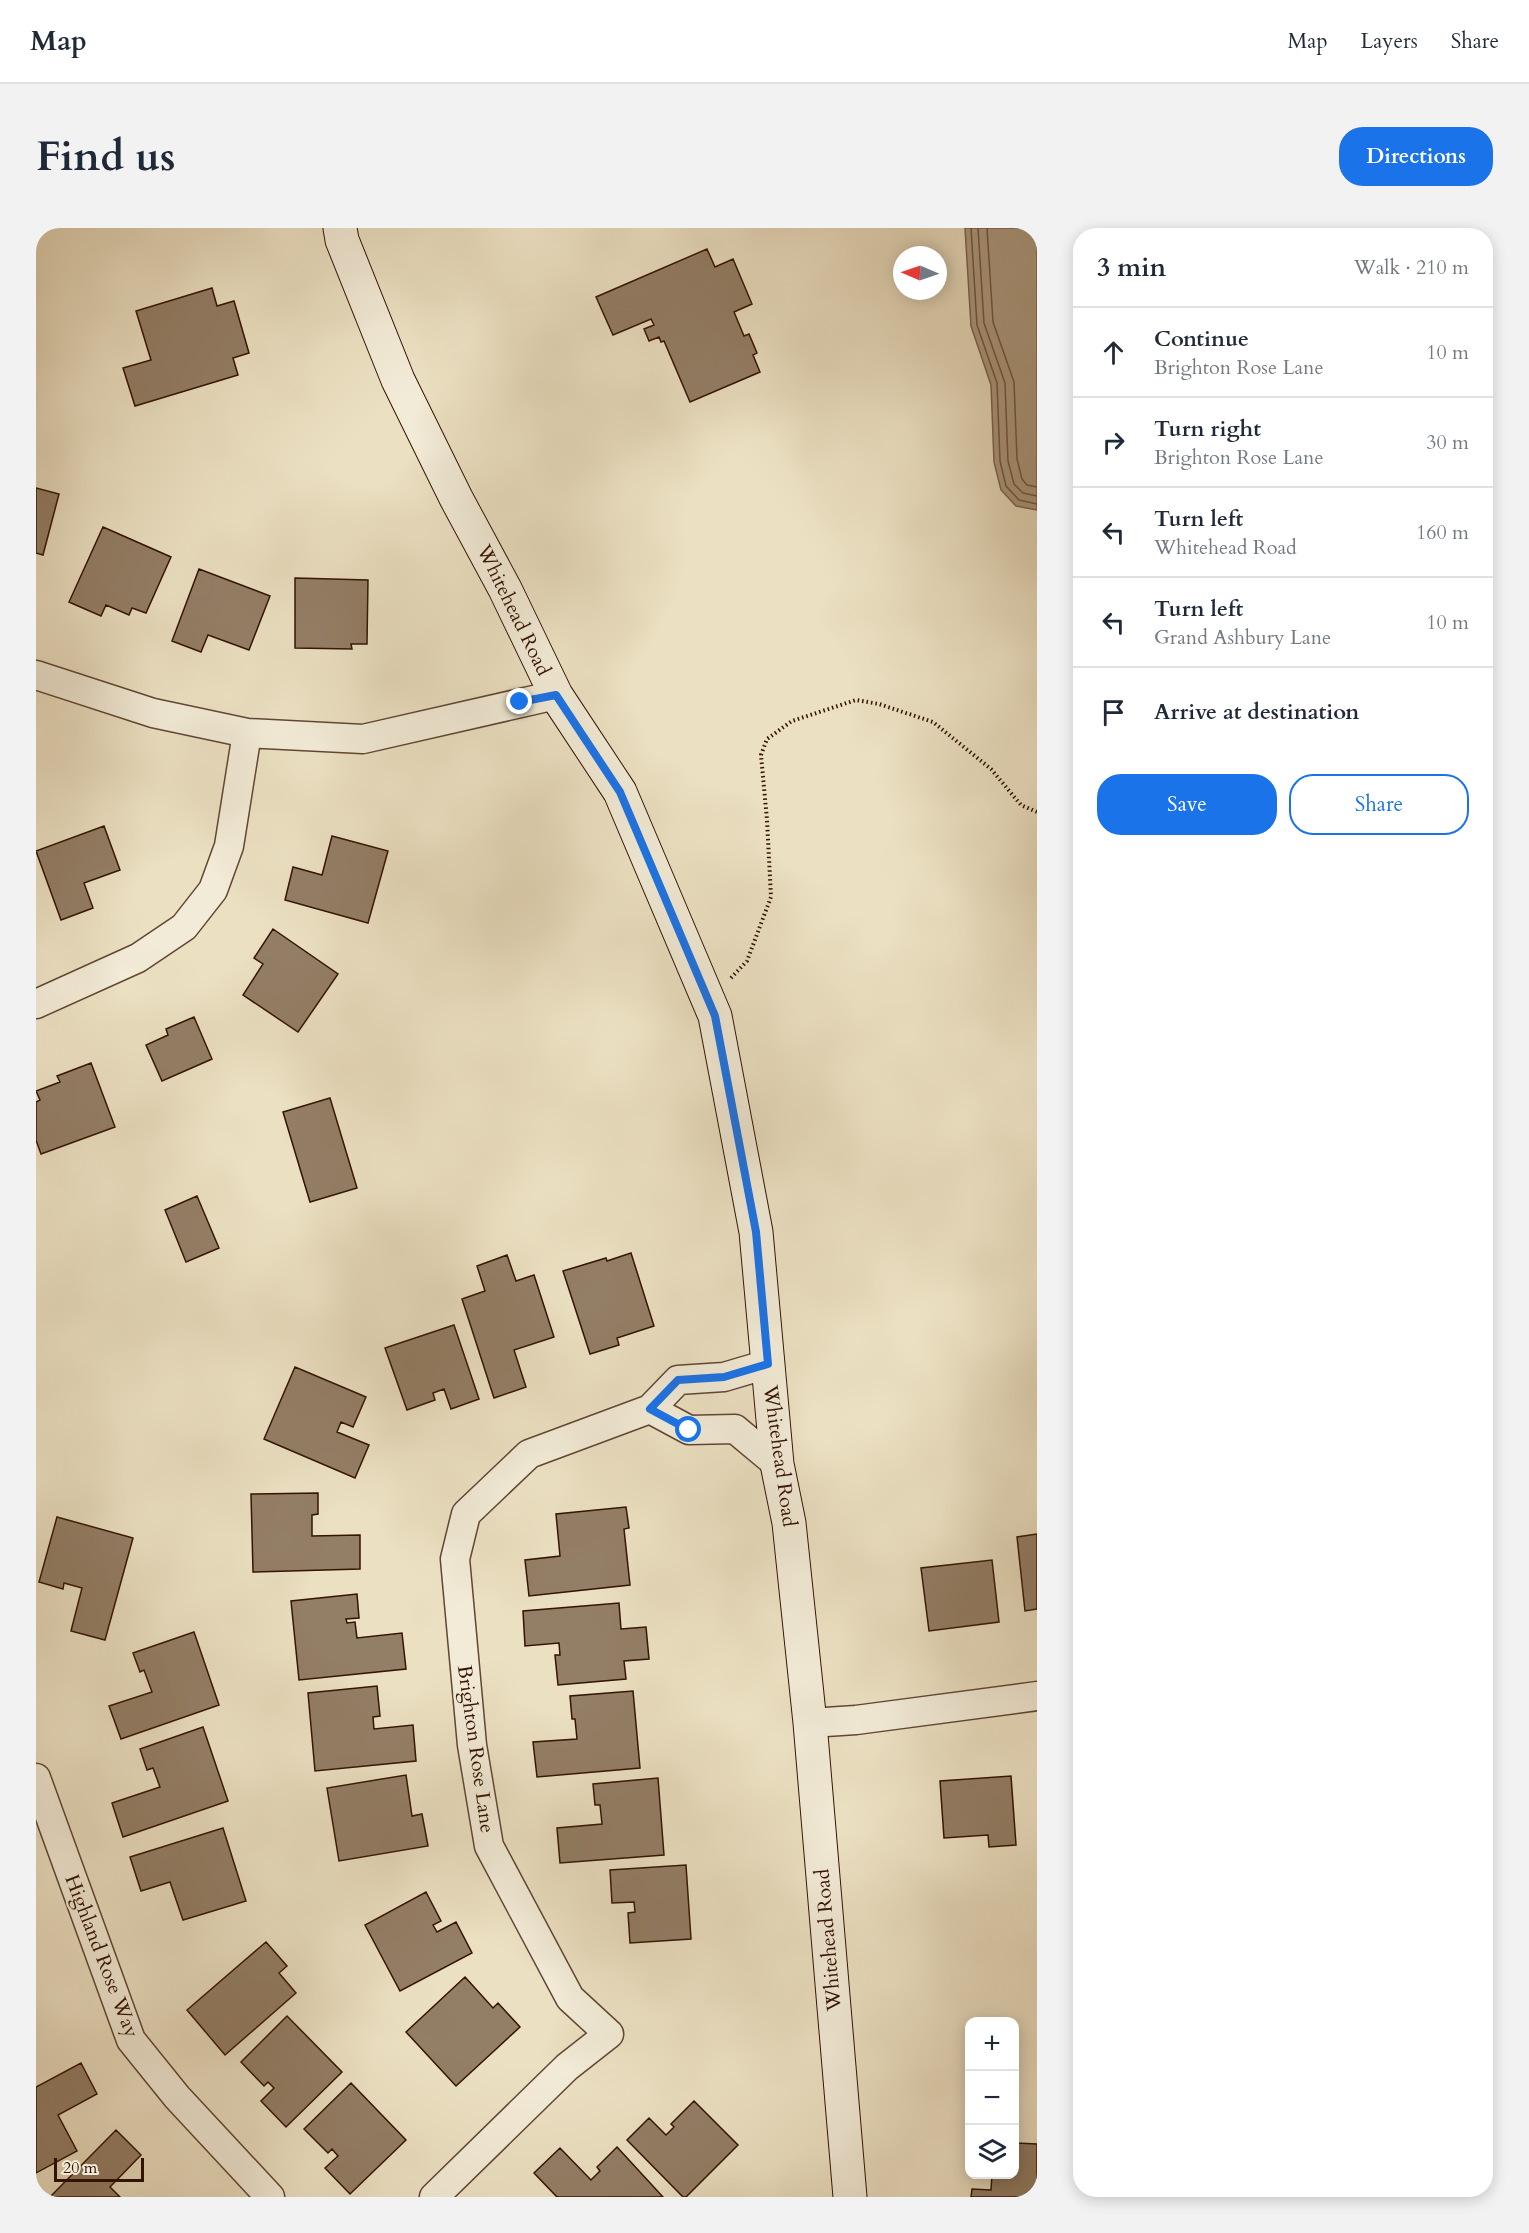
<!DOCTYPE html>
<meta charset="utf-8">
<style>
body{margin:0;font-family:Cardo,serif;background:#f2f2f3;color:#1f2937}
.controls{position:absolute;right:18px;bottom:18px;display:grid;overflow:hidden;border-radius:12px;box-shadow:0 3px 15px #0003}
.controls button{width:54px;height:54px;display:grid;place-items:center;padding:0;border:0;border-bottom:2px solid #e0e1e3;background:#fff;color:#1f2937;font:30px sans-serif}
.compass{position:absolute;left:857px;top:18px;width:54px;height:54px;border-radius:50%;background:#fff;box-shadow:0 3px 15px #0003;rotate:272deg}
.scale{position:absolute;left:18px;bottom:15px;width:90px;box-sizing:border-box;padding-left:6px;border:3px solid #331303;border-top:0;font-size:16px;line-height:21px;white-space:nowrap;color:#331303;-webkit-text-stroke:4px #f2ebd7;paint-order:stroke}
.stop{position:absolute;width:18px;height:18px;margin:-14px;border:4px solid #1a73e8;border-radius:50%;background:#fff}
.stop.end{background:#1a73e8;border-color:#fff;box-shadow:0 2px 6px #0008}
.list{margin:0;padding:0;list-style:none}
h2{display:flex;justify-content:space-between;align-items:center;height:78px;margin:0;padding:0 24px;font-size:26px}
h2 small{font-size:20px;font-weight:400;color:#747a83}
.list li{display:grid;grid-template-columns:39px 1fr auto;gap:18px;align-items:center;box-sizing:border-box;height:90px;padding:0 24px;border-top:2px solid #e0e1e3}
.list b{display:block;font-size:22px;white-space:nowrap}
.list p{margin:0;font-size:20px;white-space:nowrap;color:#747a83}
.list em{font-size:20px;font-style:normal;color:#747a83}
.actions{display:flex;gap:12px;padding:18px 24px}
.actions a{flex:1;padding:14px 0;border:2px solid #1a73e8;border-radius:24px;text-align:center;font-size:21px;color:#1a73e8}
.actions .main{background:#1a73e8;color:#fff}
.icon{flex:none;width:33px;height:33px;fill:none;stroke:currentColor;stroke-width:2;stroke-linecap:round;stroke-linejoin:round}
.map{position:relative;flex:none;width:1001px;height:1969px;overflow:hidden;border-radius:24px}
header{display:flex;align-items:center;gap:36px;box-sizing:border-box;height:84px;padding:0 30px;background:#fff;border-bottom:2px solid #e0e1e3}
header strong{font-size:28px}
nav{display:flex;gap:33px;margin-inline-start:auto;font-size:21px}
.intro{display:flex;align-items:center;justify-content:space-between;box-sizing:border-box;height:144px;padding:0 36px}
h1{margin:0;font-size:42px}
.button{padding:15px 27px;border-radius:24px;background:#1a73e8;color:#fff;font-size:21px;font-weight:700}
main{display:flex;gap:36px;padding:0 36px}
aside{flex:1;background:#fff;border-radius:24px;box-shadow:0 3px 15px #0003}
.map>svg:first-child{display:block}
.water{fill:#ac9a81;stroke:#7c644f;stroke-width:1.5}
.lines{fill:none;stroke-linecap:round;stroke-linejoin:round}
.shore{stroke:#705642;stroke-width:1.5}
.building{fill:#937e66;stroke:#331303;stroke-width:1.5}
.street-casing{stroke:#614633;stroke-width:31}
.secondary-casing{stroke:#331303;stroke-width:35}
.path{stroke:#331303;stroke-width:4;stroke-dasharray:1.5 3;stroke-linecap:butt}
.street{stroke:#f2ebd7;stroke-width:28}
.secondary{stroke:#f2ebd7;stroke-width:33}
.route{stroke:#1a73e8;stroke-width:8}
.labels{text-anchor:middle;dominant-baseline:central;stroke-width:4.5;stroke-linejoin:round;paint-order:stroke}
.street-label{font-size:20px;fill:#331303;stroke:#f2ebd7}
</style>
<header>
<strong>Map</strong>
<nav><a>Map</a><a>Layers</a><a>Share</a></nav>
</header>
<div class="intro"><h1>Find us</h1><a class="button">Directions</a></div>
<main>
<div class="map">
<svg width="1001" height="1969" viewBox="0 0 1001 1969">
<rect width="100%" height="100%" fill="#ebe0c2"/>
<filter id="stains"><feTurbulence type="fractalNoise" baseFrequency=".00333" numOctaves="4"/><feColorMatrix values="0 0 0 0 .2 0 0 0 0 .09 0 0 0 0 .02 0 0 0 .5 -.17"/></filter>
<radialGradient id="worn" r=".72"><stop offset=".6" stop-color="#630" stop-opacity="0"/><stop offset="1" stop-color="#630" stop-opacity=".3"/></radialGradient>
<!-- water -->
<path class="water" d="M929 0H1001V282L980 278 965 262 958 234 955 157 935 98Z"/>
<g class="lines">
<!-- shore -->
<path class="shore" d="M935 0 941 97 961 155 964 233 970 258 983 272 1001 276
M942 0 948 95 969 155 972 233 978 256 987 265 1001 268
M951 0 957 94 978 154 981 231 986 251 991 257 1001 259"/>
</g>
<!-- building -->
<path class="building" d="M671 21 679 39 697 31 716 76 698 84 708 108 713 106 721 125 717 127 724 144 654 174 628 113 625 114 623 109 613 113 608 101 618 97 615 91 577 107 560 69Z
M176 60 181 78 198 73 213 125 197 130 202 147 99 178 87 140 115 132 100 83Z
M0 260 23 266 7 327 0 325Z
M67 299 135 329 110 385 96 380 93 387 70 377 65 388 33 374Z
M163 341 234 368 213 422 172 407 165 424 136 413Z
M259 350 332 352 331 416H315L316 421 259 420Z
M68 598 84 642 48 655 57 680 25 692 0 623Z
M296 608 352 623 332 695 249 672 257 639 286 647Z
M237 701 302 746 262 804 207 767 227 736 218 730Z
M158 789 176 831 126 853 110 817 132 807 130 801Z
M55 835 79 899 5 926 0 912V874L4 872 0 863 24 854 21 848Z
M294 870 321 960 274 974 247 884Z
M161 968 183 1020 150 1034 129 982Z
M595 1025 618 1098 581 1110 583 1117 554 1126 527 1043 570 1030 571 1033Z
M471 1027 480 1053 498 1047 518 1109 478 1122 490 1159 458 1170 426 1071 449 1063 441 1038Z
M418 1097 443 1171 415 1181 408 1161 397 1165 399 1172 371 1182 349 1120Z
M259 1139 330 1169 317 1199 305 1194 301 1204 333 1217 319 1250 228 1211Z
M282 1265V1286L276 1287V1308L324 1307V1341L217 1344 215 1266Z
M590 1279 593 1300 588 1301 594 1357 493 1368 489 1332 524 1328 520 1286Z
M21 1289 97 1310 69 1412 35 1403 46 1360 28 1355 27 1361 3 1354Z
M1001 1306V1381L989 1383 981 1309Z
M956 1332 963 1394 893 1403 885 1340Z
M321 1366 323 1390 310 1391 311 1395 319 1394 321 1410 366 1405 370 1441 263 1452 255 1373Z
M583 1375 585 1401 610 1399 613 1431 588 1433 590 1451 522 1457 519 1427H524L523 1415 489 1418 487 1383Z
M158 1404 183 1477 85 1511 73 1478 116 1464 108 1442 104 1444 97 1425Z
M341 1458 344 1488 337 1489 338 1501 377 1497 380 1533 279 1543 272 1465Z
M597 1463 604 1540 501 1549 497 1514 541 1511 539 1491H536L534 1468Z
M167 1499 192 1573 87 1609 76 1575 124 1559 117 1540 111 1542 104 1521Z
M370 1547 376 1588 386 1586 392 1618 303 1633 291 1560Z
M975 1548 980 1617 953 1619 952 1607 908 1610 904 1553Z
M622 1550 628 1627 524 1635 521 1600 566 1596 564 1577H559L557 1556Z
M187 1600 210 1673 147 1692 134 1654 105 1663 94 1629Z
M650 1637 655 1711 594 1715 592 1685 599 1684 598 1674 576 1675 574 1642Z
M390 1664 405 1693 397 1697 401 1704 420 1694 436 1725 364 1763 329 1697Z
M230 1714 251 1738 243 1745 260 1765 189 1827 151 1782Z
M429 1749 457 1780 462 1775 484 1799 420 1858 370 1804Z
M251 1788 306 1844 250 1899 225 1873 238 1860 232 1854 228 1858 205 1834Z
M45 1835 61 1866 22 1887 41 1923 0 1945V1859Z
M315 1855 370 1912 314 1966 289 1940 302 1928 296 1921 292 1925 268 1901Z
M658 1873 702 1917 650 1969H647L591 1912 613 1890 630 1907 638 1899 635 1896Z
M80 1902 105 1927 74 1959 84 1969H14Z
M978 1915 1001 1916V1969H935L936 1961 955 1962 956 1946H978Z
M581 1919 627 1969H521L498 1945 524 1920 555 1952 564 1943 561 1939Z"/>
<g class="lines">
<!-- street casing -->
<g class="street-casing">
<path id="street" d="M0 447 117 485 211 505 327 511 520 467
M0 776 102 730 148 699 177 662 193 618 211 505
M614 1181 653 1202 699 1201 741 1236
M774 1495 820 1492 1001 1468
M0 1550 95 1812 141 1869 234 1969
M398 1969 531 1839 573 1806 534 1770 453 1618 436 1517 419 1331 430 1286 493 1226 614 1181 642 1152 688 1149 732 1136"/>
</g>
<!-- secondary casing -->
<g class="secondary-casing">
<path id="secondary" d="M304 0 306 12 362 152 420 270 469 361 520 467 584 564 679 788 720 1004 741 1236 753 1295 774 1495 814 1969"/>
</g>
<!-- path -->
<path class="path" d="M695 750 711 733 735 669 731 592 725 527 731 511 756 493 820 472 843 476 897 494 955 541 985 577 1001 584"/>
<!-- street -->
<use href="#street" class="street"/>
<!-- secondary -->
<use href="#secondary" class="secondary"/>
</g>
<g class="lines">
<!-- route -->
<path class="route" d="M484 474 520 467 584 564 679 788 720 1004 732 1136 688 1149 642 1152 614 1181 653 1202"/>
</g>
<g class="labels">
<!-- street labels -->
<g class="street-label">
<text transform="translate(478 382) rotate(64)">Whitehead Road</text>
<text transform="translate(744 1228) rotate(82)">Whitehead Road</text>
<text transform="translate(440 1521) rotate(82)">Brighton Rose Lane</text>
<text transform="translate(792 1712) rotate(-95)">Whitehead Road</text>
<text transform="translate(66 1728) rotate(69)">Highland Rose Way</text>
</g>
</g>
<rect width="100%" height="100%" filter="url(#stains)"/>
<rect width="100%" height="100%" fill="url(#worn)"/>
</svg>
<div class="controls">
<button>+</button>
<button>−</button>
<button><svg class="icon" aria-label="layers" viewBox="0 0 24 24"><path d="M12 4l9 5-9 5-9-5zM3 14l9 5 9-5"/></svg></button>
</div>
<svg class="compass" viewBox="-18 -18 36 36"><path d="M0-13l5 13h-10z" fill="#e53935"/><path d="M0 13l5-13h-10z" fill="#747a83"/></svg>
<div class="scale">20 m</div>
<div class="stop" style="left:653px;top:1202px"></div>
<div class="stop end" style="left:484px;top:474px"></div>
</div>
<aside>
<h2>3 min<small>Walk · 210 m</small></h2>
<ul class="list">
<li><svg class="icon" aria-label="ahead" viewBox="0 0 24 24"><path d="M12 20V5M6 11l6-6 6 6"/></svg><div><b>Continue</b><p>Brighton Rose Lane</p></div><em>10 m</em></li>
<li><svg class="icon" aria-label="right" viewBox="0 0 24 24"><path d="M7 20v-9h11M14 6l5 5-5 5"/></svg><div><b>Turn right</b><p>Brighton Rose Lane</p></div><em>30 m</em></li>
<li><svg class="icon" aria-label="left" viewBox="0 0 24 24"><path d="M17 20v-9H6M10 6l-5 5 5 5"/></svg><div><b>Turn left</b><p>Whitehead Road</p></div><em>160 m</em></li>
<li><svg class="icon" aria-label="left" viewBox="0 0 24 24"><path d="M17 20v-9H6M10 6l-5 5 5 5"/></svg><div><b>Turn left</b><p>Grand Ashbury Lane</p></div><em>10 m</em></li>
<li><svg class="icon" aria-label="arrive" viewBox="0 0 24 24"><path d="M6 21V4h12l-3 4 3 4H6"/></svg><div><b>Arrive at destination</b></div></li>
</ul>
<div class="actions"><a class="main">Save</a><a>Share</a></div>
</aside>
</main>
